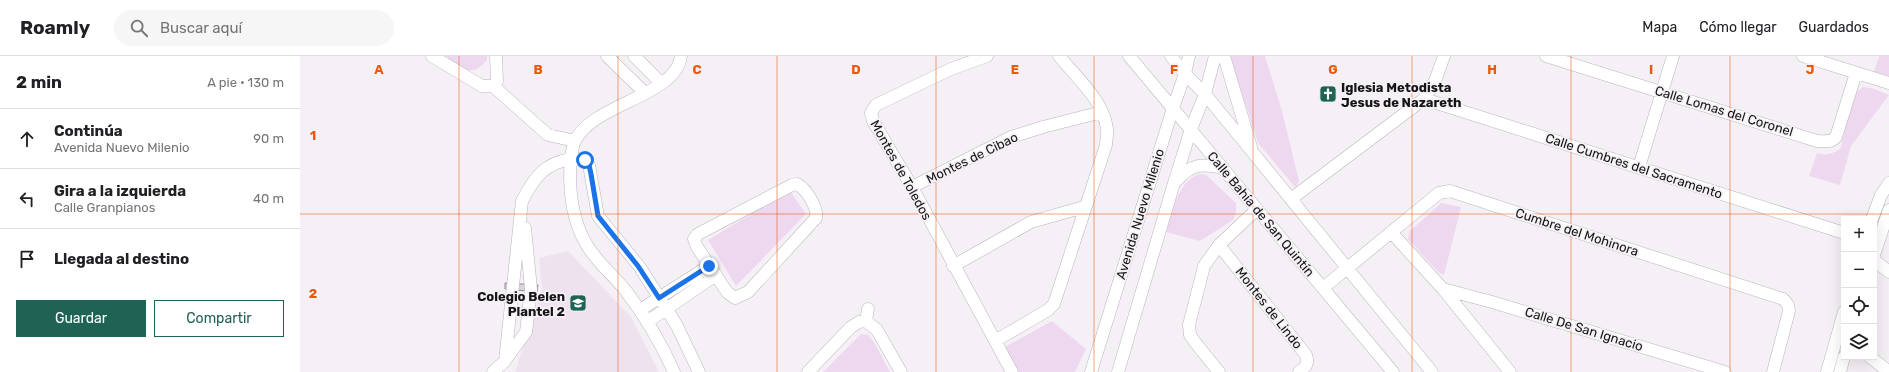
<!DOCTYPE html>
<html lang="es">
<meta charset="utf-8">
<style>
body{margin:0;font-family:Rubik,sans-serif;background:#f6f6f6;color:#202124}
.controls{position:absolute;right:12px;bottom:12px;display:grid;overflow:hidden;border-radius:0px;box-shadow:0 4px 16px #0002}
.controls button{width:36px;height:36px;display:grid;place-items:center;padding:0;border:0;border-bottom:1px solid #e0e0e0;background:#fff;color:#202124;font:20px sans-serif}
.stop{position:absolute;width:12px;height:12px;margin:-9px;border:3px solid #1a73e8;border-radius:50%;background:#fff}
.stop.end{background:#1a73e8;border-color:#fff;box-shadow:0 1px 4px #0008}
.list{margin:0;padding:0;list-style:none}
h2{display:flex;justify-content:space-between;align-items:center;height:52px;margin:0;padding:0 16px;font-size:17px}
h2 small{font-size:13px;font-weight:400;color:#757577}
.list li{display:grid;grid-template-columns:26px 1fr auto;gap:12px;align-items:center;box-sizing:border-box;height:60px;padding:0 16px;border-top:1px solid #e0e0e0}
.list b{display:block;font-size:15px;white-space:nowrap}
.list p{margin:0;font-size:13px;white-space:nowrap;color:#757577}
.list em{font-size:13px;font-style:normal;color:#757577}
.actions{display:flex;gap:8px;padding:12px 16px}
.actions a{flex:1;padding:9px 0;border:1px solid #1f6355;border-radius:0px;text-align:center;font-size:14px;color:#1f6355}
.actions .main{background:#1f6355;color:#fff}
.icon{flex:none;width:22px;height:22px;fill:none;stroke:currentColor;stroke-width:2;stroke-linecap:round;stroke-linejoin:round}
.map{position:relative;flex:none;width:1589px;height:316px;overflow:hidden}
header{display:flex;align-items:center;gap:24px;box-sizing:border-box;height:56px;padding:0 20px;background:#fff;border-bottom:1px solid #e0e0e0}
header strong{font-size:19px}
nav{display:flex;gap:22px;margin-inline-start:auto;font-size:14px}
.search{width:280px;height:36px;background:#f6f6f6;display:flex;align-items:center;gap:10px;box-sizing:border-box;padding:0 14px;border-radius:22px;color:#757577;font-size:15px}
main{display:flex}
aside{flex:1;background:#fff}
.map>svg:first-child{display:block}
.built{fill:#eee2ee}
.green{fill:#eed8ef}
.building{fill:#dbd5db;stroke:#908b91}
.lines{fill:none;stroke-linecap:round;stroke-linejoin:round}
.minor-casing{stroke:#bab5ba;stroke-width:13}
.minor{stroke:#fff;stroke-width:12}
.route{stroke:#1a73e8;stroke-width:5}
.grid{fill:none;stroke:#e8590c;stroke-width:1;stroke-opacity:0.55}
.labels{text-anchor:middle;dominant-baseline:central;stroke-width:3.5;stroke-linejoin:round;paint-order:stroke}
.poi-label{font-size:13px;font-weight:bold;fill:#161417;stroke:#f5f0f6;text-anchor:start}
.street-label{font-size:13px;fill:#161417;stroke:#f5f0f6}
.grid-label{font-size:13px;text-anchor:middle;font-weight:bold;fill:#e8590c;stroke:#f5f0f6;stroke-width:3.5;stroke-linejoin:round;paint-order:stroke}
</style>
<header>
<strong>Roamly</strong>
<div class="search"><svg class="icon" aria-label="search" viewBox="0 0 24 24"><circle cx="10" cy="10" r="6"/><path d="M15 15l6 6"/></svg>Buscar aquí</div>
<nav><a>Mapa</a><a>Cómo llegar</a><a>Guardados</a></nav>
</header>
<main>
<aside>
<h2>2 min<small>A pie · 130 m</small></h2>
<ul class="list">
<li><svg class="icon" aria-label="ahead" viewBox="0 0 24 24"><path d="M12 20V5M6 11l6-6 6 6"/></svg><div><b>Continúa</b><p>Avenida Nuevo Milenio</p></div><em>90 m</em></li>
<li><svg class="icon" aria-label="left" viewBox="0 0 24 24"><path d="M17 20v-9H6M10 6l-5 5 5 5"/></svg><div><b>Gira a la izquierda</b><p>Calle Granpianos</p></div><em>40 m</em></li>
<li><svg class="icon" aria-label="arrive" viewBox="0 0 24 24"><path d="M6 21V4h12l-3 4 3 4H6"/></svg><div><b>Llegada al destino</b></div></li>
</ul>
<div class="actions"><a class="main">Guardar</a><a>Compartir</a></div>
</aside>
<div class="map">
<svg width="1589" height="316" viewBox="0 0 1589 316">
<rect width="100%" height="100%" fill="#f5f0f6"/>
<!-- built -->
<path class="built" d="M268 195 331 261 359 316H215L242 233 239 202Z"/>
<!-- green -->
<path class="green" d="M146 0H187V4C171 23 161 12 146 0Z
M930 0H965L982 55 999 125 996 132 958 87Z
M1579 0H1589V20L1574 16Z
M1563 31 1572 32 1589 39 1551 90 1540 129 1509 120 1517 97C1526 100 1533 98 1541 92L1544 75 1556 36Z
M898 118 906 119 936 147V156L933 164 900 185 866 176C873 155 876 129 898 118Z
M490 135 506 158 436 230 408 184Z
M1141 147 1161 151 1144 219 1138 216 1108 183 1109 176Z
M752 265 786 293 775 316H716L705 291Z
M561 278 568 279 574 286 590 316H523Z"/>
<!-- building -->
<path class="building" d="M205 227 238 229 237 236 205 233Z"/>
<g class="lines">
<!-- minor casing -->
<g class="minor-casing">
<path id="minor" d="M132 0 182 30H193L197 26 196 0
M307 0 345 37
M334 0 361 27
M687 0 651 13 576 49 571 57 573 65 612 131 712 316
M829 0 1093 316
M871 0 885 18 905 38 1132 316
M924 0 951 91
M1246 0 1517 85C1524 85 1531 87 1536 81L1556 17
M1503 0 1589 27
M193 30 248 79 275 85
M1124 43 1544 177
M1339 111 1373 0
M876 125C892 108 900 107 923 112
M497 128C506 133 518 151 516 162L448 236 435 242 427 236 397 191 394 183 398 178 492 129Z
M612 131 711 81 743 71 802 56
M991 143 1124 43 1135 25 1144 0
M1572 163 1581 139 1589 127
M1091 176 1143 233 1210 316
M919 189 1006 299C1009 307 1006 311 999 316
M1574 199 1589 154
M1574 204 1589 216
M653 210 731 166 784 151
M1023 232 1139 137 1150 135 1483 243 1488 249 1489 255 1473 316
M1143 233 1192 246 1425 316
M340 254 409 210
M566 265 568 253
M347 266 416 219
M695 285 748 254 754 248 806 89C806 84 808 78 807 73 804 45 776 21 759 0
M1570 301 1589 316
M206 303 226 276 231 233 225 172
M193 316 205 305 222 145C234 122 244 107 271 103 272 98 272 90 275 85 293 47 376 41 381 0
M374 316C361 287 345 260 326 235 314 220 298 207 288 191 272 166 268 133 271 103 279 103 283 102 289 109L298 160 339 210 366 252 377 270 399 316
M508 316 551 271 559 266 566 265 577 274 601 316
M791 316 873 52 885 18 889 0
M818 316 874 127 891 73 905 38 915 0
M919 316 894 285 890 279 889 269 904 210 919 189 957 153
M1527 316 1544 256
M1540 316 1544 301"/>
</g>
<!-- minor -->
<use href="#minor" class="minor"/>
</g>
<g class="lines">
<!-- route -->
<path class="route" d="M285 104 289 109 291 118 298 160 338 210 359 242 409 210"/>
</g>
<!-- grid -->
<path class="grid" d="M159 0V316M318 0V316M477 0V316M636 0V316M794 0V316M953 0V316M1112 0V316M1271 0V316M1430 0V316M0 158H1589"/>
<!-- icons -->
<defs>
<g id="church-square" transform="scale(0.9)"><rect x="-9" y="-9" width="18" height="18" rx="4" fill="#1f6355" stroke="#f5f0f6"/><path d="M-1.2-6h2.4v3.5h3.3v2.4h-3.3V6h-2.4V-.1h-3.3v-2.4h3.3Z" fill="#fff"/></g>
<g id="school-square" transform="scale(0.9)"><rect x="-9" y="-9" width="18" height="18" rx="4" fill="#1f6355" stroke="#f5f0f6"/><path d="M0-5L7-2L0 1L-7-2ZM-4 1L0 2.5L4 1V4Q0 6-4 4Z" fill="#fff"/></g>
</defs>
<g fill-rule="evenodd">
<use href="#church-square" x="1028" y="38"/>
<use href="#school-square" x="278" y="247"/>
</g>
<g class="labels">
<!-- poi labels -->
<g class="poi-label">
<text x="1041" y="31">Iglesia Metodista<tspan x="1041" dy="15">Jesus de Nazareth</tspan></text>
<text x="265" y="240" text-anchor="end">Colegio Belen<tspan x="265" dy="15">Plantel 2</tspan></text>
</g>
<!-- street labels -->
<g class="street-label">
<text transform="translate(1424 55) rotate(17)">Calle Lomas del Coronel</text>
<text transform="translate(672 102) rotate(-26)">Montes de Cibao</text>
<text transform="translate(1334 110) rotate(18)">Calle Cumbres del Sacramento</text>
<text transform="translate(601 114) rotate(61)">Montes de Toledos</text>
<text transform="translate(840 158) rotate(-73)">Avenida Nuevo Milenio</text>
<text transform="translate(961 158) rotate(50)">Calle Bahía de San Quintín</text>
<text transform="translate(1277 176) rotate(18)">Cumbre del Mohinora</text>
<text transform="translate(969 252) rotate(52)">Montes de Lindo</text>
<text transform="translate(1284 273) rotate(17)">Calle De San Ignacio</text>
</g>
</g>
<g class="grid-label">
<text x="79" y="18">A</text>
<text x="238" y="18">B</text>
<text x="397" y="18">C</text>
<text x="556" y="18">D</text>
<text x="715" y="18">E</text>
<text x="874" y="18">F</text>
<text x="1033" y="18">G</text>
<text x="1192" y="18">H</text>
<text x="1351" y="18">I</text>
<text x="1510" y="18">J</text>
<text x="13" y="84">1</text>
<text x="13" y="242">2</text>
</g>
</svg>
<div class="controls">
<button>+</button>
<button>−</button>
<button><svg class="icon" aria-label="locate" viewBox="0 0 24 24"><circle cx="12" cy="12" r="6"/><path d="M12 2v4M12 18v4M2 12h4M18 12h4"/></svg></button>
<button><svg class="icon" aria-label="layers" viewBox="0 0 24 24"><path d="M12 4l9 5-9 5-9-5zM3 14l9 5 9-5"/></svg></button>
</div>
<div class="stop" style="left:285px;top:104px"></div>
<div class="stop end" style="left:409px;top:210px"></div>
</div>
</main>
